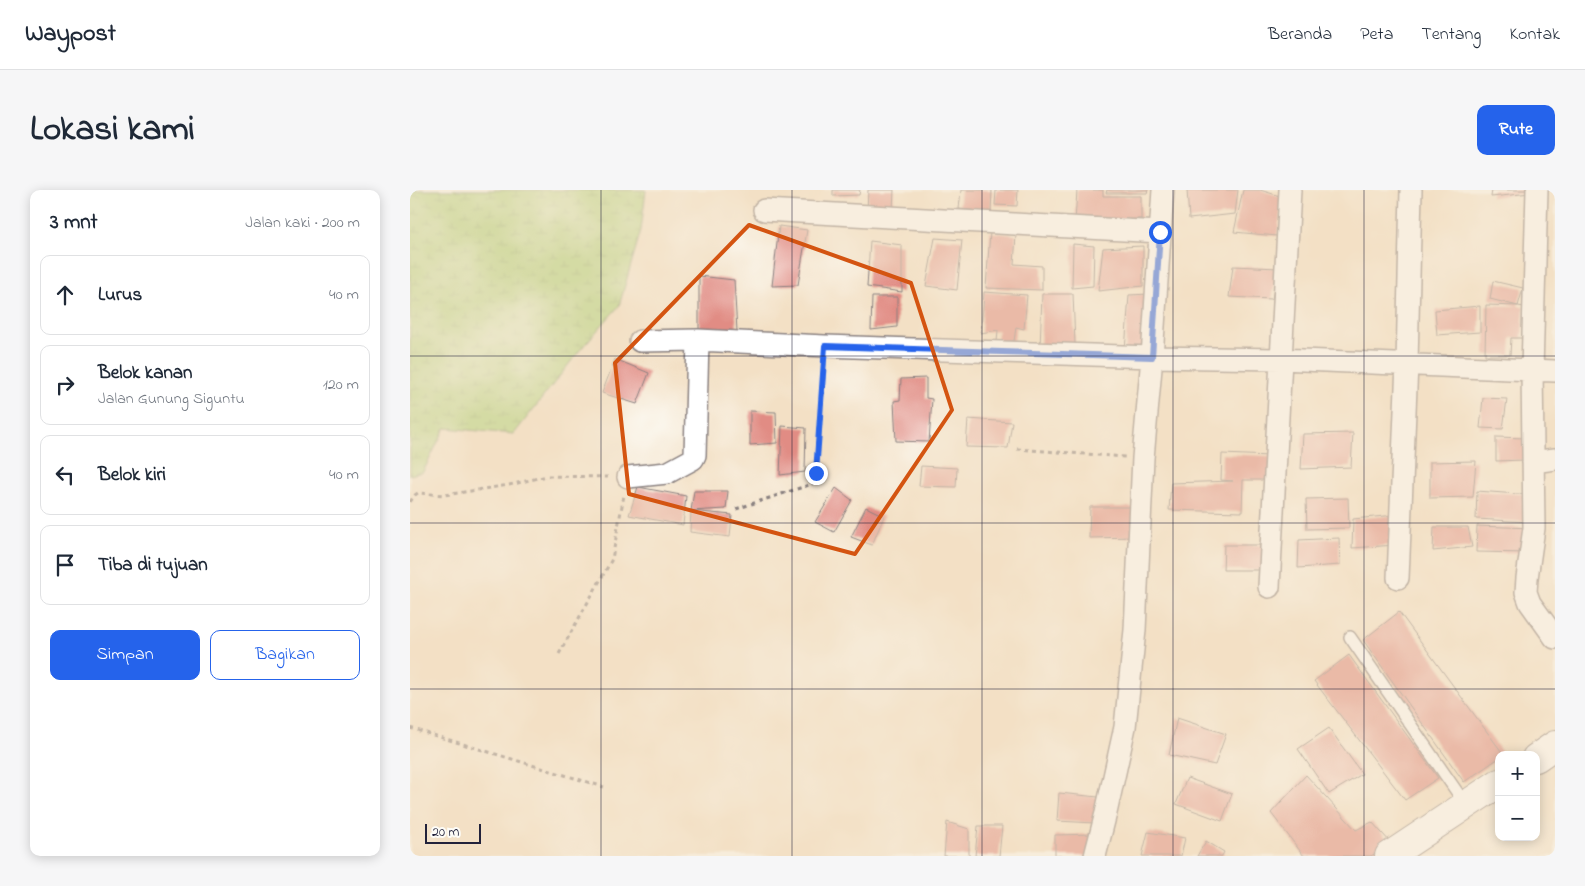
<!DOCTYPE html>
<html lang="id">
<meta charset="utf-8">
<style>
body{margin:0;font-family:"Indie Flower",sans-serif;background:#f6f6f7;color:#1f2937}
.controls{position:absolute;right:15px;bottom:15px;display:grid;overflow:hidden;border-radius:10px;box-shadow:0 2px 12px #0003}
.controls button{width:45px;height:45px;display:grid;place-items:center;padding:0;border:0;border-bottom:1px solid #e0e1e3;background:#fff;color:#1f2937;font:25px sans-serif}
.scale{position:absolute;left:15px;bottom:12px;width:56px;box-sizing:border-box;padding-left:5px;border:2px solid #22223b;border-top:0;font-size:14px;line-height:18px;white-space:nowrap;color:#22223b;-webkit-text-stroke:4px #fdfcf7;paint-order:stroke}
.stop{position:absolute;width:15px;height:15px;margin:-11px;border:4px solid #2563eb;border-radius:50%;background:#fff}
.stop.end{background:#2563eb;border-color:#fff;box-shadow:0 1px 5px #0008}
.list{margin:0;padding:0;list-style:none}
h2{display:flex;justify-content:space-between;align-items:center;height:65px;margin:0;padding:0 20px;font-size:21px}
h2 small{font-size:16px;font-weight:400;color:#747a83}
.list li{display:grid;grid-template-columns:32px 1fr auto;gap:15px;align-items:center;box-sizing:border-box;height:80px;margin:0 10px 10px;padding:0 10px;border:1px solid #e0e1e3;border-radius:10px}
.list b{display:block;font-size:19px;white-space:nowrap}
.list p{margin:0;font-size:16px;white-space:nowrap;color:#747a83}
.list em{font-size:16px;font-style:normal;color:#747a83}
.actions{display:flex;gap:10px;padding:15px 20px}
.actions a{flex:1;padding:11px 0;border:1px solid #2563eb;border-radius:10px;text-align:center;font-size:18px;color:#2563eb}
.actions .main{background:#2563eb;color:#fff}
.icon{flex:none;width:28px;height:28px;fill:none;stroke:currentColor;stroke-width:2;stroke-linecap:round;stroke-linejoin:round}
.map{position:relative;flex:none;width:1145px;height:666px;overflow:hidden;border-radius:10px}
header{display:flex;align-items:center;gap:30px;box-sizing:border-box;height:70px;padding:0 25px;background:#fff;border-bottom:1px solid #e0e1e3}
header strong{font-size:24px}
nav{display:flex;gap:28px;margin-inline-start:auto;font-size:18px}
.intro{display:flex;align-items:center;justify-content:space-between;box-sizing:border-box;height:120px;padding:0 30px}
h1{margin:0;font-size:35px}
.button{padding:12px 22px;border-radius:10px;background:#2563eb;color:#fff;font-size:18px;font-weight:700}
main{display:flex;gap:30px;padding:0 30px}
aside{flex:1;background:#fff;border-radius:10px;box-shadow:0 2px 12px #0003}
.map>svg:first-child{display:block}
.wetland{fill:url(#wetland-marsh);stroke:#697b5c}
.building{fill:#e18c84}
.lines{fill:none;stroke-linecap:round;stroke-linejoin:round}
.service-casing{stroke:#8a8180;stroke-width:14}
.minor-casing{stroke:#8a8180;stroke-width:24}
.tertiary-casing{stroke:#8a8180;stroke-width:30}
.path{stroke:#8a8180;stroke-width:3;stroke-dasharray:4 4;stroke-linecap:butt}
.service{stroke:#fff;stroke-width:11}
.minor{stroke:#fff;stroke-width:21}
.tertiary{stroke:#fff;stroke-width:28}
.route{stroke:#2563eb;stroke-width:6}
.marked{fill:none;stroke:#d45411;stroke-width:4;stroke-linejoin:round}
.grid{fill:none;stroke:#22223b;stroke-width:1;stroke-opacity:0.55}
</style>
<header>
<strong>Waypost</strong>
<nav><a>Beranda</a><a>Peta</a><a>Tentang</a><a>Kontak</a></nav>
</header>
<div class="intro"><h1>Lokasi kami</h1><a class="button">Rute</a></div>
<main>
<aside>
<h2>3 mnt<small>Jalan kaki · 200 m</small></h2>
<ul class="list">
<li><svg class="icon" aria-label="ahead" viewBox="0 0 24 24"><path d="M12 20V5M6 11l6-6 6 6"/></svg><div><b>Lurus</b></div><em>40 m</em></li>
<li><svg class="icon" aria-label="right" viewBox="0 0 24 24"><path d="M7 20v-9h11M14 6l5 5-5 5"/></svg><div><b>Belok kanan</b><p>Jalan Gunung Siguntu</p></div><em>120 m</em></li>
<li><svg class="icon" aria-label="left" viewBox="0 0 24 24"><path d="M17 20v-9H6M10 6l-5 5 5 5"/></svg><div><b>Belok kiri</b></div><em>40 m</em></li>
<li><svg class="icon" aria-label="arrive" viewBox="0 0 24 24"><path d="M6 21V4h12l-3 4 3 4H6"/></svg><div><b>Tiba di tujuan</b></div></li>
</ul>
<div class="actions"><a class="main">Simpan</a><a>Bagikan</a></div>
</aside>
<div class="map">
<svg width="1145" height="666" viewBox="0 0 1145 666">
<defs>
<pattern id="wetland-marsh" width="20" height="14" patternUnits="userSpaceOnUse" patternTransform="scale(1.25)"><rect width="20" height="14" fill="#b0d47d"/><path d="M1 5h8M5 5V1M11 12h8M15 12V8" fill="none" stroke="#97b66d"/></pattern>
</defs>
<rect width="100%" height="100%" fill="#fdfcf7"/>
<filter id="ink" filterUnits="userSpaceOnUse"><feTurbulence type="fractalNoise" baseFrequency=".02" numOctaves="2"/><feDisplacementMap in="SourceGraphic" scale="10" xChannelSelector="R" yChannelSelector="G"/><feConvolveMatrix kernelMatrix="1 2 1 2 8 2 1 2 1" color-interpolation-filters="sRGB"/></filter>
<filter id="wash" filterUnits="userSpaceOnUse"><feTurbulence type="fractalNoise" baseFrequency=".0096" numOctaves="4" result="noise"/><feDisplacementMap in="SourceGraphic" scale="20" xChannelSelector="R" yChannelSelector="G"/><feGaussianBlur stdDeviation="1.12" result="paint"/><feColorMatrix in="noise" values="0 0 0 0 0 0 0 0 0 0 0 0 0 0 0 0 0 1.4 0 .05"/><feComposite in="paint" operator="in"/></filter>
<g filter="url(#wash)">
<rect width="100%" height="100%" fill="#f3e0c5"/>
<!-- wetland -->
<path class="wetland" d="M0 0H236L231 40 209 116 170 160 104 244 35 238 13 282 0 285Z"/>
<g id="blocks">
<!-- building -->
<path class="building" d="M423 0H450L449 5 423 6Z
M458 0H484L483 19 457 21Z
M551 0H582L581 22 549 19Z
M586 0H608L607 16 585 15Z
M667 0H693V6H731V29L665 32Z
M697 0H738L737 3H696Z
M777 0H828L825 24 779 29Z
M833 0H850L873 7 867 46 824 42Z
M1082 0H1121V3L1081 7Z
M369 36 397 40 388 95 362 96Z
M580 42 606 45 604 74 632 76V100L576 98Z
M525 48 552 50 547 100 516 96Z
M460 51 492 55V102L457 97Z
M663 54 684 56 683 96 662 98Z
M733 56V96L688 101 693 58Z
M823 76 868 78 862 109 819 107Z
M289 86 324 90 327 141 289 144Z
M1083 91 1113 98 1108 116 1114 117 1112 148H1101L1100 165H1075L1076 115 1108 116 1080 109Z
M574 102 617 105 614 139 606 137 604 151 587 152 588 140 571 143Z
M632 104H663L665 154 630 159Z
M740 104 739 160 715 161 719 105Z
M462 107H487V137L461 140Z
M1070 116V142L1027 145 1025 120Z
M205 169 239 183 227 214 192 203Z
M516 188V208L522 209 519 252 486 251 484 211 490 210 491 189Z
M1073 208 1097 209 1093 239 1070 238Z
M340 221 366 222 367 253 340 255Z
M558 229 602 232 598 258 556 257Z
M372 236 396 238 395 282 370 285Z
M943 243 941 277 891 279 893 244Z
M1086 247 1116 248 1114 270 1086 271Z
M812 264 860 266 862 290H833L832 322 759 320 761 293 823 291 811 290Z
M1066 271 1063 307 1020 308V272Z
M511 276 547 278 546 297 509 296Z
M228 297 276 306 273 335 219 325Z
M426 298 442 310 424 342 405 332Z
M284 301H318L316 319 281 321Z
M1067 301 1121 305V332L1066 329Z
M938 308 939 338 897 339 896 309Z
M456 317 474 326 462 355 441 347Z
M680 317H727L725 347 679 348Z
M281 321 322 325 320 347 280 342Z
M986 325V355L942 358 943 329Z
M1067 336 1123 338 1119 363 1066 362Z
M1024 337H1058L1062 357 1023 361Z
M929 348 930 375 888 378 889 350Z
M814 355H855L854 380H813Z
M989 422 1094 565H1089V568L1054 592 953 450Z
M939 465 1028 588 995 610 904 491Z
M767 528 816 544 805 575 759 565Z
M919 538 952 584 919 604 888 559Z
M896 585 946 640 962 632 981 653 961 666H894L861 623Z
M777 588 822 604 812 631 766 614Z
M649 603 688 607 685 633 647 631Z
M537 632 559 639V666H534Z
M568 636H592L589 666H565Z
M738 642 775 648 771 666H732Z
M684 644 680 666H645V645Z
M796 651 814 662 812 666H787Z"/>
</g>
</g>
<g filter="url(#ink)">
<use href="#blocks" fill-opacity="0" stroke="#8a8180" stroke-width="1"/>
<g class="lines">
<!-- service casing -->
<g class="service-casing">
<path id="service" d="M940 447 1056 615"/>
</g>
<!-- minor casing -->
<g class="minor-casing">
<path id="minor" d="M1127 0 1122 180 1124 338 1117 388 1116 402 1120 413 1145 448
M354 20 750 42
M230 151 288 150 415 156 742 167 870 169 1145 181
M1123 272 1145 269
M218 287 257 283 283 269 285 265 288 150
M988 388 997 174 1001 0
M859 397 880 0
M685 666 696 623 715 537 725 440 733 268 742 167 753 0"/>
</g>
<!-- tertiary casing -->
<g class="tertiary-casing">
<path id="tertiary" d="M1126 568 1145 555
M979 666 1089 593"/>
</g>
<!-- path -->
<path class="path" d="M607 259 715 267
M0 312 5 305 8 303 35 305 99 295 137 286 198 287
M326 319 402 294 406 283 414 174
M149 464 202 369 214 305
M0 538 194 597"/>
<!-- service -->
<use href="#service" class="service"/>
<!-- minor -->
<use href="#minor" class="minor"/>
<!-- tertiary -->
<use href="#tertiary" class="tertiary"/>
</g>
</g>
<g class="lines" filter="url(#ink)">
<!-- route -->
<path class="route" d="M406 283 415 156 742 167 750 42"/>
</g>
<!-- marked area -->
<path d="M0 0H1145V666H0ZM339 35 501 93 542 220 445 364 219 304 205 173Z" fill="#f3e0c5" fill-opacity=".55" fill-rule="evenodd"/>
<path class="marked" d="M339 35 501 93 542 220 445 364 219 304 205 173Z"/>
<!-- grid -->
<path class="grid" d="M191 0V666M382 0V666M572 0V666M763 0V666M954 0V666M0 166H1145M0 333H1145M0 499H1145"/>
</svg>
<div class="controls">
<button>+</button>
<button>−</button>
</div>
<div class="scale">20 m</div>
<div class="stop" style="left:750px;top:42px"></div>
<div class="stop end" style="left:406px;top:283px"></div>
</div>
</main>
